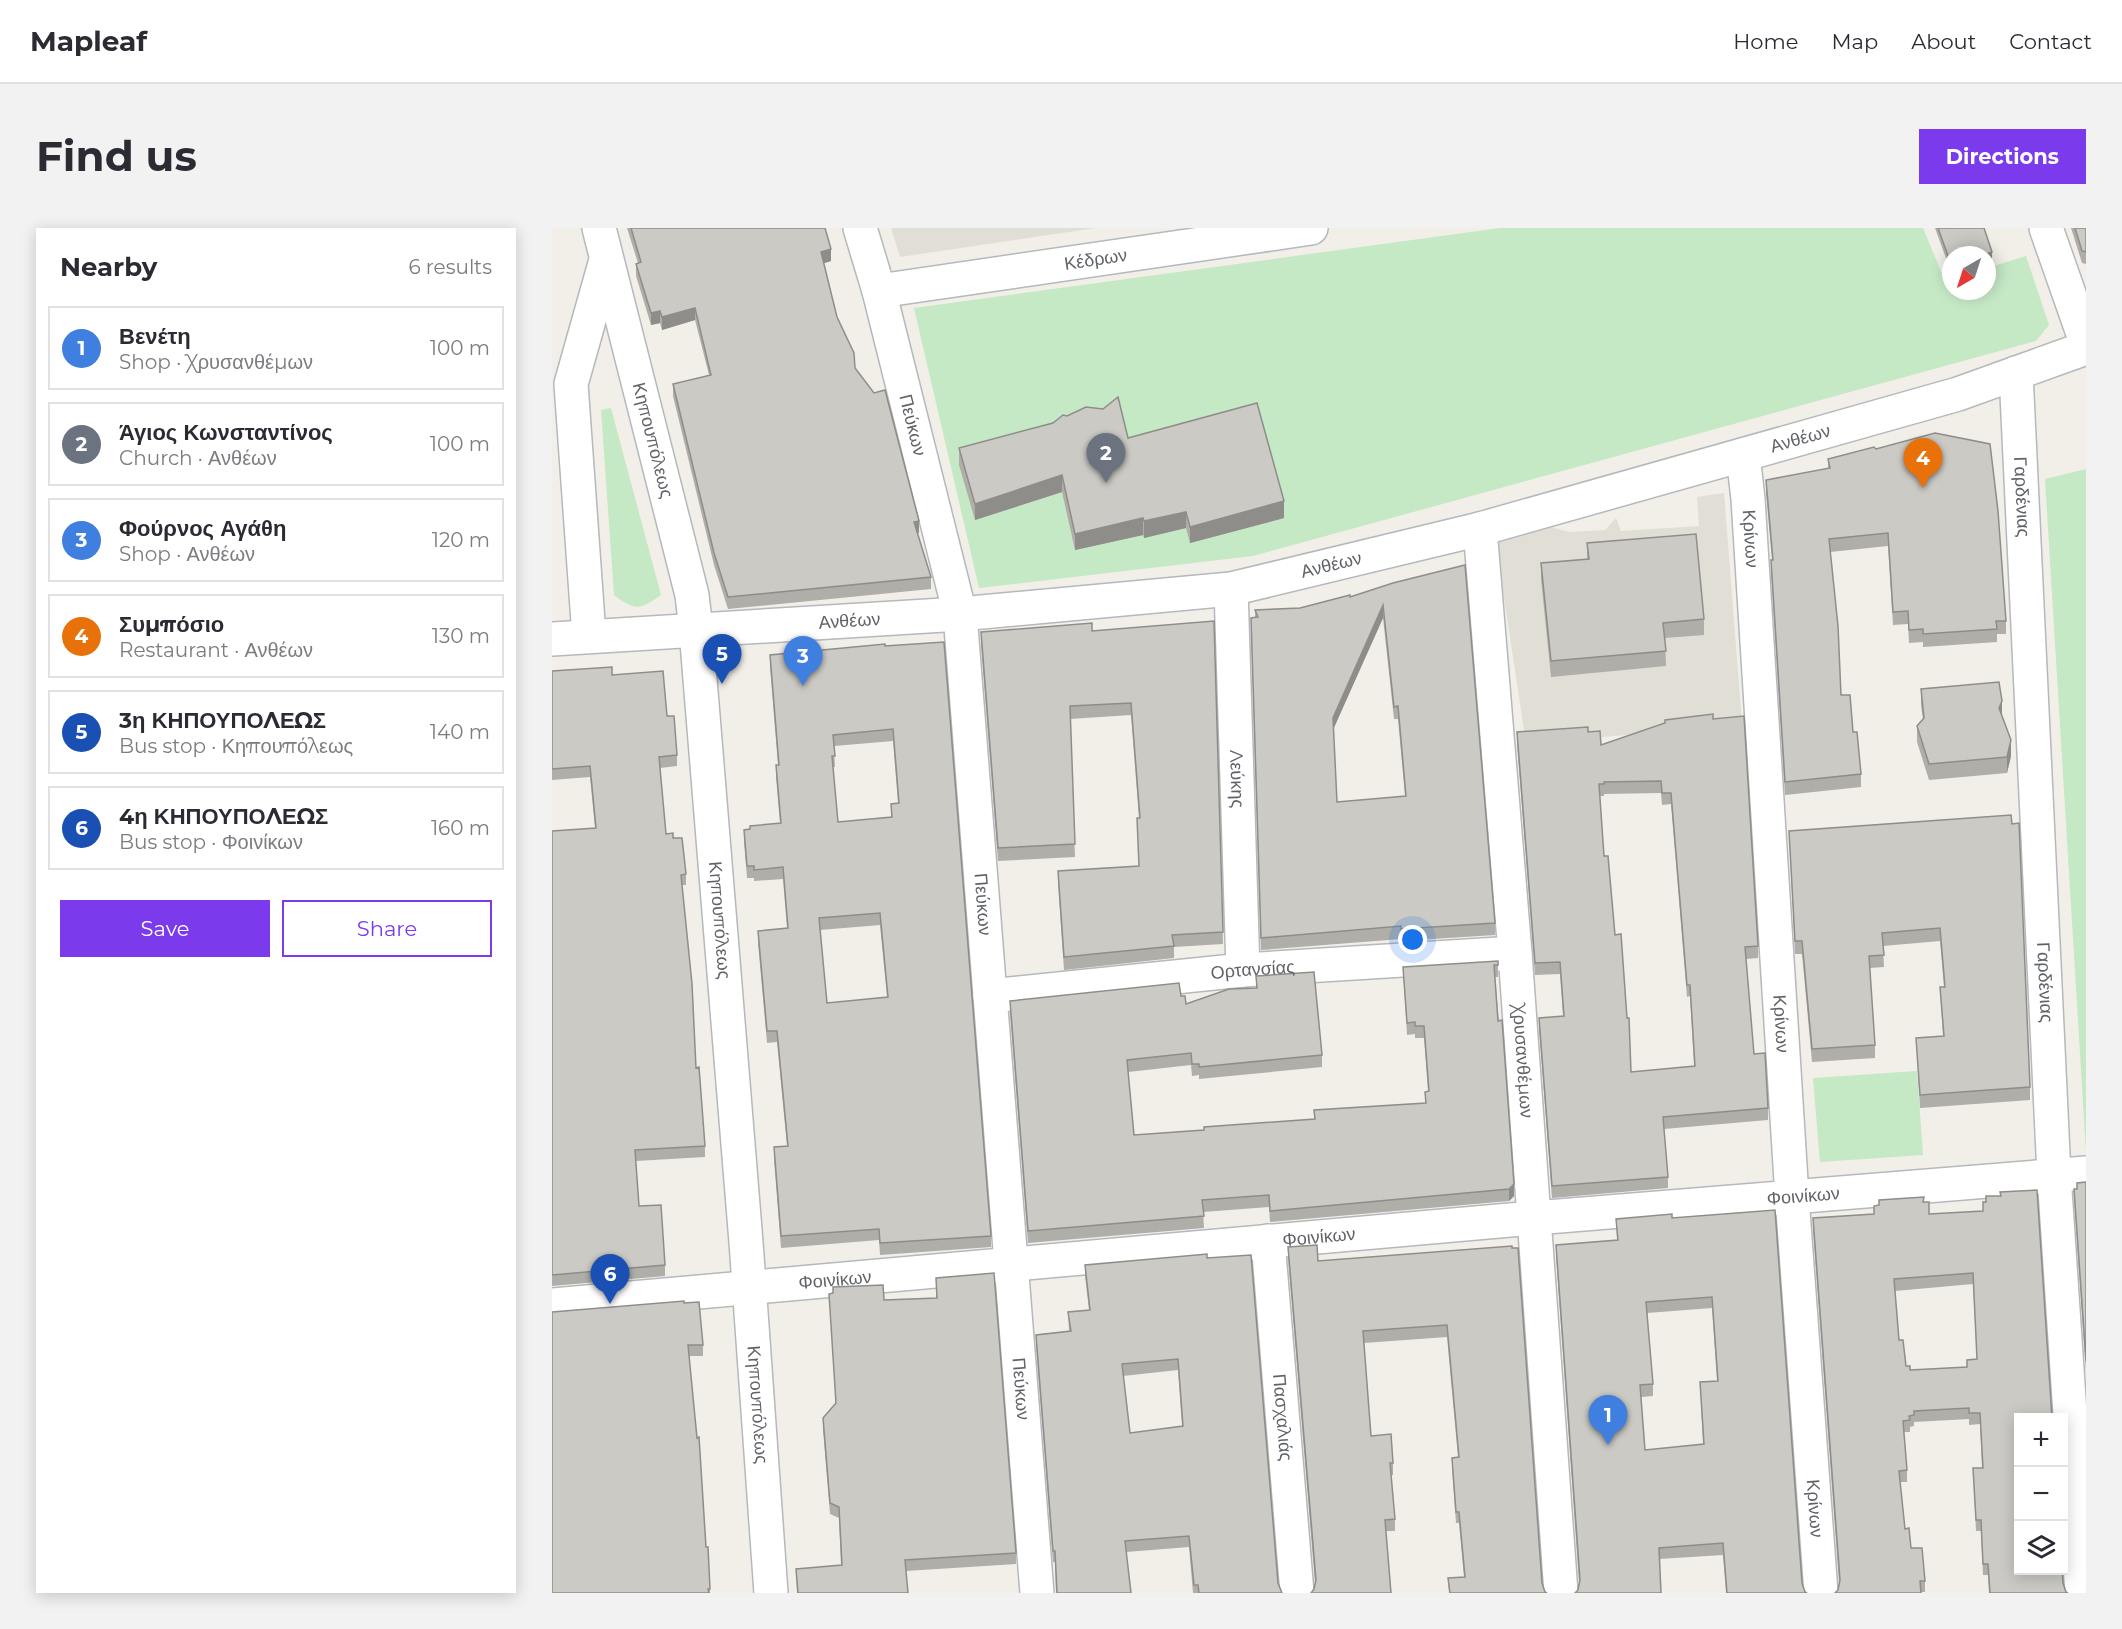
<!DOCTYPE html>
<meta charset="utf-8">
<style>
body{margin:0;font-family:Montserrat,sans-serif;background:#f2f2f3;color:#2b2b33}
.controls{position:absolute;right:18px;bottom:18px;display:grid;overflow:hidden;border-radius:0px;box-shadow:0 3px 15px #0003}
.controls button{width:54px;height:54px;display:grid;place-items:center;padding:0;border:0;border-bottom:2px solid #e1e1e2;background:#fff;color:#2b2b33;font:30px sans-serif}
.compass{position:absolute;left:1390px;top:18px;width:54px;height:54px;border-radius:50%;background:#fff;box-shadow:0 3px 15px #0003;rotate:219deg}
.you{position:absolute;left:861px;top:712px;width:21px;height:21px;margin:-15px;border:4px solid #fff;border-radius:50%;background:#1a73e8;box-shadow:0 0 0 9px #1a73e833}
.badge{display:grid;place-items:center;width:39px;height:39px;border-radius:50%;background:#7c3aed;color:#fff;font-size:20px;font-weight:700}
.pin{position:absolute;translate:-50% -50px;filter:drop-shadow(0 2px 3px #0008)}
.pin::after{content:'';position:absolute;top:32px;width:21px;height:18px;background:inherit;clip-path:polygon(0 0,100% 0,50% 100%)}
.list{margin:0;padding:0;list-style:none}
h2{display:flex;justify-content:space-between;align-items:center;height:78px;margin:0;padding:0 24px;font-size:26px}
h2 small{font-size:20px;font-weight:400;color:#7c7c81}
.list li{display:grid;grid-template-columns:39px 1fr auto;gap:18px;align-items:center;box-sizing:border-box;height:84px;margin:0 12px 12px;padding:0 12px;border:2px solid #e1e1e2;border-radius:0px}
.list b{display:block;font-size:22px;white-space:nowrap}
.list p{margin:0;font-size:20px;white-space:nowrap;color:#7c7c81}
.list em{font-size:20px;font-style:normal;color:#7c7c81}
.actions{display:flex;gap:12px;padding:18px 24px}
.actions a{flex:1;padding:14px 0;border:2px solid #7c3aed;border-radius:0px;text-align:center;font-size:21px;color:#7c3aed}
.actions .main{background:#7c3aed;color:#fff}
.icon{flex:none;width:33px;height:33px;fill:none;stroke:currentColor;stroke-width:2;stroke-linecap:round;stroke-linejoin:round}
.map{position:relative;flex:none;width:1534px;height:1365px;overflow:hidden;border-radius:0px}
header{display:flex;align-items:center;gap:36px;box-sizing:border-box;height:84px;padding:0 30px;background:#fff;border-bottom:2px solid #e1e1e2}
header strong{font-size:28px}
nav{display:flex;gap:33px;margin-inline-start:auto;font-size:21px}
.intro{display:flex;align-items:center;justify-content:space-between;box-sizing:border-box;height:144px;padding:0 36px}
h1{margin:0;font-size:42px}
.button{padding:15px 27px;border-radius:0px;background:#7c3aed;color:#fff;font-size:21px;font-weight:700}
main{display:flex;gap:36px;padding:0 36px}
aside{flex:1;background:#fff;border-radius:0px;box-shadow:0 3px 15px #0003}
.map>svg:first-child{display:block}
.education{fill:#e1ded6}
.green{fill:#c5e8c5}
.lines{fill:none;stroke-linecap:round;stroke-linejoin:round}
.minor-casing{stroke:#b5b8bc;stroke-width:36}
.tertiary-casing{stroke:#b5b8bc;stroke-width:36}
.minor{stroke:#fff;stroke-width:33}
.tertiary{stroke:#fff;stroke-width:33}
.wall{fill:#afaea9;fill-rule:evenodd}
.shaded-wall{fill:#8f8d8a}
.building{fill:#cccac5;stroke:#8f8d8a;stroke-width:1.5;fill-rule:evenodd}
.labels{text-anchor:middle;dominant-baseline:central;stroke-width:4.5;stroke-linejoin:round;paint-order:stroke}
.street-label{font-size:18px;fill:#5f6368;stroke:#fff}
</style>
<header>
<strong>Mapleaf</strong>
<nav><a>Home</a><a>Map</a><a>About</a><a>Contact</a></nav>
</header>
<div class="intro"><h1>Find us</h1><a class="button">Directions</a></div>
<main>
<aside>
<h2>Nearby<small>6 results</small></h2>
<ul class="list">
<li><span class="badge" style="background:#3f7fe0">1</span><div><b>Βενέτη</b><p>Shop · Χρυσανθέμων</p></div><em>100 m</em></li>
<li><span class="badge" style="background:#6b7280">2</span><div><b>Άγιος Κωνσταντίνος</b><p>Church · Ανθέων</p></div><em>100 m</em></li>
<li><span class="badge" style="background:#3f7fe0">3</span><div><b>Φούρνος Αγάθη</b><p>Shop · Ανθέων</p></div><em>120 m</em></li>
<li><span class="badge" style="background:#e8710a">4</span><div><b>Συμπόσιο</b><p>Restaurant · Ανθέων</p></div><em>130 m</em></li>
<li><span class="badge" style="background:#1a4fb4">5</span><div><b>3η ΚΗΠΟΥΠΟΛΕΩΣ</b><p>Bus stop · Κηπουπόλεως</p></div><em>140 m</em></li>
<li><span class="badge" style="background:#1a4fb4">6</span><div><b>4η ΚΗΠΟΥΠΟΛΕΩΣ</b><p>Bus stop · Φοινίκων</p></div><em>160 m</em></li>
</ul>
<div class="actions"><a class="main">Save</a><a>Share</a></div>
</aside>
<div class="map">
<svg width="1534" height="1365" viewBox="0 0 1534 1365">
<rect width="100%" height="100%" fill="#f1efe8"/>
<!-- education -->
<path class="education" d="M339 0H544L348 29Z
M1172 265 1190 495 1113 504 974 515 943 310 999 299 1017 304 1053 302 1064 290 1069 303 1147 298 1145 269Z"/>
<!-- green -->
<path class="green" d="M948 0H1371L1393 53 1399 51V63H1435V40L1474 28 1497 97 1484 113 701 328 427 360 362 80Z
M59 180 109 367C88 382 83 383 62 367L49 182Z
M1534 241V924L1493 251Z
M1365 843 1371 927 1268 934 1261 850Z"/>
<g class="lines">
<!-- minor casing -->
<g class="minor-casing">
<g id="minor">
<path id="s1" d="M308 0 327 63 408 386 485 1365"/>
<path id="s2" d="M327 63 759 0"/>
<path id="s3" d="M1464 145 1502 947 1530 1365"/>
<path id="s4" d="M1191 227 1196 271 1240 969 1269 1365"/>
<path id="s5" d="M928 301 963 725 1009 1365"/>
<path id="s6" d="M679 361 691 742"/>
<path id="s7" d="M438 768 691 742 963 725"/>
<path id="s8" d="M716 1013 745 1365"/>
<path id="s9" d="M0 1077 958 992 1534 945"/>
</g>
</g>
<!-- tertiary casing -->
<g class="tertiary-casing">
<g id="tertiary">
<path id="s10" d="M47 0 140 367 144 402 194 1014 219 1365"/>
<path d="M1494 0 1534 114"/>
<path d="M37 408 19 156 54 32"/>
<path id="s11" d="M0 411 408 386 679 361 928 301 1406 166 1534 120"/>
</g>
</g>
<!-- minor -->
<use href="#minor" class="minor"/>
<!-- tertiary -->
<use href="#tertiary" class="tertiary"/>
</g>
<!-- wall -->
<path class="wall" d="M75 0H273L279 33 272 35 285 89 303 140 367 305H365L379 349V361L176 381 162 337 121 168V156L157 147 143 92 110 102 108 95 99 97 84 48V36L86 35Z
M1383 0H1432L1440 32 1399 27V44Z
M1519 0H1534V36L1530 35Z
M576 210 732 290 638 315 634 300 592 310 591 307 523 322 510 264 423 292 407 237V220Z
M1276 231 1454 393V406H1445V414L1371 419V414L1357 415 1356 396 1341 397 1336 318 1278 324 1289 467 1301 504 1309 546V559L1233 567 1219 345 1220 332 1214 265V252L1276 241Z
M1035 315 1152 391V407L1113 410 1114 438 999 449 989 351V335L1035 331Z
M841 355 943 695V707L849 713V711L709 722 699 403 703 390V382L748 380 798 369ZM831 390 842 491H846L853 568 785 574 781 501Z
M662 393 671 716 622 719V730L512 742 506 656V643L587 638 585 590H587L579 487 518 491 523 629 446 633 429 417V404L540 403Z
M333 416 439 1008V1019L328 1027 327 1012 229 1020 222 931V919L235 918 225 814 215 815 206 715V703L235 700 231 651 202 653V650H195L192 613V602L228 596 224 549V537H226L218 439V427ZM341 513 346 575 339 576V589L286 594 281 539H283L282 518ZM328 697 335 769 275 775 268 702Z
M0 443 60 447 115 488 125 527V538L108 540 114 606 121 610 134 646V657H130L144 840 153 918V929L84 933 87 978 113 1037V1048L0 1058V603L43 600 38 549 0 552Z
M1369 461 1450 490 1459 528 1455 545 1377 552 1365 514V498L1371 492 1369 477Z
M1161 491 1206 718V730L1194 731 1202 826 1216 880V892L1112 901 1116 949V960L1000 970 987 801V790L1011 788 1008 746 983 747 965 516V504H1036L1049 517ZM1109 565 1110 577 1119 576 1135 769 1138 768 1142 838 1079 844 1052 628 1048 568H1052V566Z
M1459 587 1478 859V872L1368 880 1364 810 1391 808 1388 759H1392L1388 713 1331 718 1332 739 1318 740 1323 817V830L1260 834 1250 726H1243L1237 603Z
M946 733V749H943L962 968 957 973 718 994 717 979 651 984 652 1000 476 1015 458 785V773L629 768 634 776 704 760V748L770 827V839L647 851V847L640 848 639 837 576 844 582 907 652 902 762 891V882L873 875V864L876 863 872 810H863V806L855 807 851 739Z
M1534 954V1144L1522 972V961H1525V955Z
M1448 964 1511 1355 1514 1364 1516 1365H1437L1436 1347H1431L1429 1303H1424L1421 1240H1430L1428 1196 1417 1197V1191L1362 1194V1198L1358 1199V1204H1352L1355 1242V1254H1348L1353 1301 1359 1320 1373 1353V1364L1286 1362 1287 1355 1261 1002V990L1322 986 1371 974 1377 986 1431 983 1434 974 1448 968ZM1421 1056 1425 1132 1415 1139 1358 1142 1354 1138 1347 1112 1343 1063Z
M1223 982 1250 1355 1253 1364 1255 1365H1174L1171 1327 1107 1331 1026 1362 1027 1355 1004 1028V1017L1065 1012 1064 991 1120 990ZM1160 1080 1165 1153 1148 1154 1151 1216 1093 1222 1089 1169 1101 1168V1156L1095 1085Z
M960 1018 990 1355 993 1364 995 1365H897L896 1350 912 1349 907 1295H904L900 1241V1230L906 1229 895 1109 812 1115 819 1208 841 1235V1247H839L843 1291V1303H834L762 1361 763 1356 736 1030V1019L766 1033Z
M655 1030 726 1355 730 1365H641L637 1319 574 1324 579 1365H504L503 1334H501L484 1118V1107L517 1103 516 1084 537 1082 533 1048V1037ZM626 1142 630 1198 578 1205 571 1148Z
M384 1050 464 1325V1336L354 1343 356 1365H245L244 1341 289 1337 287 1290 278 1286 271 1201V1190L284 1176 277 1066 332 1072 384 1070Z
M132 1075 151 1117V1128H137L154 1319H156L158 1365H0Z"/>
<!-- shaded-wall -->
<path class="shaded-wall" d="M279 21V33L269 36V24Z
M1440 24V32L1435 34V27H1431Z
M143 80V92L110 102V89Z
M108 83V95L99 97V85Z
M510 247V264L423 292V276Z
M732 273V290L638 315V299Z
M634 284V300L592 310V293Z
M591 290V307L523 322V306Z
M367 293V305L362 306V294Z
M831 377V390L781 502V490Z
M1450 473V489L1447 480Z
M1459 512V528L1455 545V529Z
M962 956V968L957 973V961Z"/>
<!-- building -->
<path class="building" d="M79 0H273L279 21 269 24 285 89 302 125 303 140 322 165 333 162 367 293 362 294 379 349 176 369 162 325 121 156 159 147 143 80 110 89 108 83 99 85 84 36 89 34Z
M1386 0H1432L1440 24 1431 27H1399V36Z
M1523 0H1534V24L1530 23Z
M566 169 576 210 705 175 732 273 638 299 634 284 592 293 591 290 523 306 510 247 423 276 407 220 501 195 511 187 515 188 534 179 551 181Z
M1383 205 1438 216 1446 283 1454 393H1444L1445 401 1371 406V401L1357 402 1356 383 1341 384 1336 305 1277 311 1286 398 1289 467H1298L1301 504H1305L1309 546 1233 554 1219 332H1221L1214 252 1278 240 1276 231 1322 219 1324 221Z
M1144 306 1152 391 1111 395 1114 423 999 433 989 335 1037 331 1035 315Z
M913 337 943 695 849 701V698L709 710 699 390 706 389 703 382 748 380 798 367V369L841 355ZM831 377 842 479 846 478 854 568 785 574 781 490Z
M662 393 671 704 620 707 622 718 512 729 506 643 587 638 585 590H588L579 475 518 478 523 616 446 620 429 404 540 395V403Z
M392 414 439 1008 328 1015 327 1001 229 1008 222 919 236 918 225 803H215L206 703 236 700 231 639 202 642V638H195L192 602 198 601V598L229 595 224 537H227L218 427 333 416V418ZM341 501 347 575 339 576 340 589 286 594 280 528H283L281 507ZM328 685 336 769 275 775 267 690Z
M60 439V447L111 443 115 488H122L125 527 107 529 114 606 121 605V610H130L134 646 129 647 140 756 144 840 147 839 153 918 83 922 87 978 109 977 113 1037 0 1047V603L44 600 38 538 0 541V443Z
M1447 454 1450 473 1447 480 1459 512 1455 529 1377 536 1365 498 1372 490 1369 461Z
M1161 486V491L1192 488 1206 718 1193 719 1202 826 1213 825 1216 880 1111 889 1116 949 1000 958 987 790 1012 788 1008 734 983 735 965 504 1036 499V504L1048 503 1049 517 1113 495V492ZM1109 553 1110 565H1119L1135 757H1138L1143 838 1079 844 1077 790H1075L1069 706 1063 707 1056 628H1052L1047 556H1052V554Z
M1459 587 1460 596 1467 595 1478 859 1368 867 1364 810 1392 808 1388 759H1393L1388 700 1330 705 1332 727 1317 728 1323 817 1260 821 1250 713H1243L1237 603Z
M946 733V737H942L946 793 950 792 962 956 957 961 718 983 717 967 650 972 652 988 476 1003 458 773 627 755 629 768H633L634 776 677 761 705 760 704 748 762 744 770 827 647 839V836H640L639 825 575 832 582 907 652 902V899L763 891 762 882 874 875 873 864 877 863 872 798H863V794L855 795 851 739Z
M1534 954V1133L1522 961H1525V955Z
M1485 962 1500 1190H1467V1342H1510L1511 1355 1514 1364 1516 1365H1438L1436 1336H1431L1429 1292H1424L1421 1240H1431L1428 1185H1417V1180L1362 1183V1187L1357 1188 1358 1192 1351 1193 1355 1242 1347 1243 1353 1301 1357 1300 1359 1320H1370L1373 1353H1368L1369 1365H1283L1286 1362 1288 1352 1261 990 1322 986V978L1327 977V972L1372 969 1371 974H1377V986L1431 983V974H1434V968H1449L1448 964ZM1421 1045 1425 1131 1415 1132V1139L1358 1142V1138H1354L1351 1112H1347L1342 1051Z
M1223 982 1250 1355 1253 1364 1255 1365H1175L1171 1315 1107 1320 1109 1365H1023L1026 1362 1028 1352 1004 1017 1066 1012 1064 991 1120 986V990ZM1160 1069 1166 1153 1148 1154 1152 1216 1093 1222 1088 1157 1101 1156 1094 1074Z
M765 1017 766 1033 960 1018V1020H966L990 1355 993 1364 995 1365H898L896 1350 913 1349 907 1284H904L900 1230 907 1229 895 1097 811 1103 819 1208 839 1206 841 1235H838L843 1291 833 1292 839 1365H759L762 1361 764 1352 736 1019Z
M655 1026V1030L699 1027 726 1355 730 1365H647L646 1357H642L637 1308 573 1313 579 1365H505L503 1323H501L484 1107 519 1103 516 1084 538 1082 533 1037ZM626 1131 631 1198 578 1205 570 1136Z
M442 1045 464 1325 353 1332 356 1365H246L244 1341 290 1337 287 1279 278 1275 271 1190 284 1175 277 1066 281 1065V1059L331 1057 332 1072 385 1070 384 1050Z
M132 1073V1075L147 1074 151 1117H136L145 1210 147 1209 154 1319H156L158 1361H156L157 1365H0V1084Z"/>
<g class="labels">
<!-- street labels -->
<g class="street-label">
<text stroke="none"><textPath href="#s2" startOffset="219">Κέδρων</textPath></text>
<text stroke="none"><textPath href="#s1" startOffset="204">Πεύκων</textPath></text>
<text stroke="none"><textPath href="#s11" startOffset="1270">Ανθέων</textPath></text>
<text stroke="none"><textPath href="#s10" startOffset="219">Κηπουπόλεως</textPath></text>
<text stroke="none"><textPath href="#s3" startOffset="124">Γαρδένιας</textPath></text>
<text stroke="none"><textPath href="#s4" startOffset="84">Κρίνων</textPath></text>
<text stroke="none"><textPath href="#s11" startOffset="784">Ανθέων</textPath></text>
<text stroke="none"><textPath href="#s11" startOffset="298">Ανθέων</textPath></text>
<text stroke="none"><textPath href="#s6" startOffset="190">Λεύκης</textPath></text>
<text stroke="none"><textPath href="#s1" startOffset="690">Πεύκων</textPath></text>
<text stroke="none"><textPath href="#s10" startOffset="705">Κηπουπόλεως</textPath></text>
<text stroke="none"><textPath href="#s7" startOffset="264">Ορτανσίας</textPath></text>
<text stroke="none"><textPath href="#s3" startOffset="610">Γαρδένιας</textPath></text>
<text stroke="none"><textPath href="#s4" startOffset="570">Κρίνων</textPath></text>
<text stroke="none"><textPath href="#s5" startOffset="534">Χρυσανθέμων</textPath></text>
<text stroke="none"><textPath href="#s9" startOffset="1256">Φοινίκων</textPath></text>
<text stroke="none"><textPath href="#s9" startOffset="770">Φοινίκων</textPath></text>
<text stroke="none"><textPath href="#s9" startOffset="284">Φοινίκων</textPath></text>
<text stroke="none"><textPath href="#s1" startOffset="1176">Πεύκων</textPath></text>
<text stroke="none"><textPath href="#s10" startOffset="1191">Κηπουπόλεως</textPath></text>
<text stroke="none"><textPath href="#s8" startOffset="177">Πασχαλιάς</textPath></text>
<text stroke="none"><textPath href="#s4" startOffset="1056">Κρίνων</textPath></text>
</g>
</g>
</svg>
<div class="controls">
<button>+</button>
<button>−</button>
<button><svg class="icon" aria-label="layers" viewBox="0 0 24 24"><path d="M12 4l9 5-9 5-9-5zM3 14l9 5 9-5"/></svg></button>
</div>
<svg class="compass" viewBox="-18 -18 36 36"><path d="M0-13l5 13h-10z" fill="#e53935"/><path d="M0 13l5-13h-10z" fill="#7c7c81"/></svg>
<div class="you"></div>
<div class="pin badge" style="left:1056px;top:1217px;background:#3f7fe0">1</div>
<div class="pin badge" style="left:554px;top:255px;background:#6b7280">2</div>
<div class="pin badge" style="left:251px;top:458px;background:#3f7fe0">3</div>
<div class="pin badge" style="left:1371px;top:260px;background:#e8710a">4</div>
<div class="pin badge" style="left:170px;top:456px;background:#1a4fb4">5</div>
<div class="pin badge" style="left:58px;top:1076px;background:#1a4fb4">6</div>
</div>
</main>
